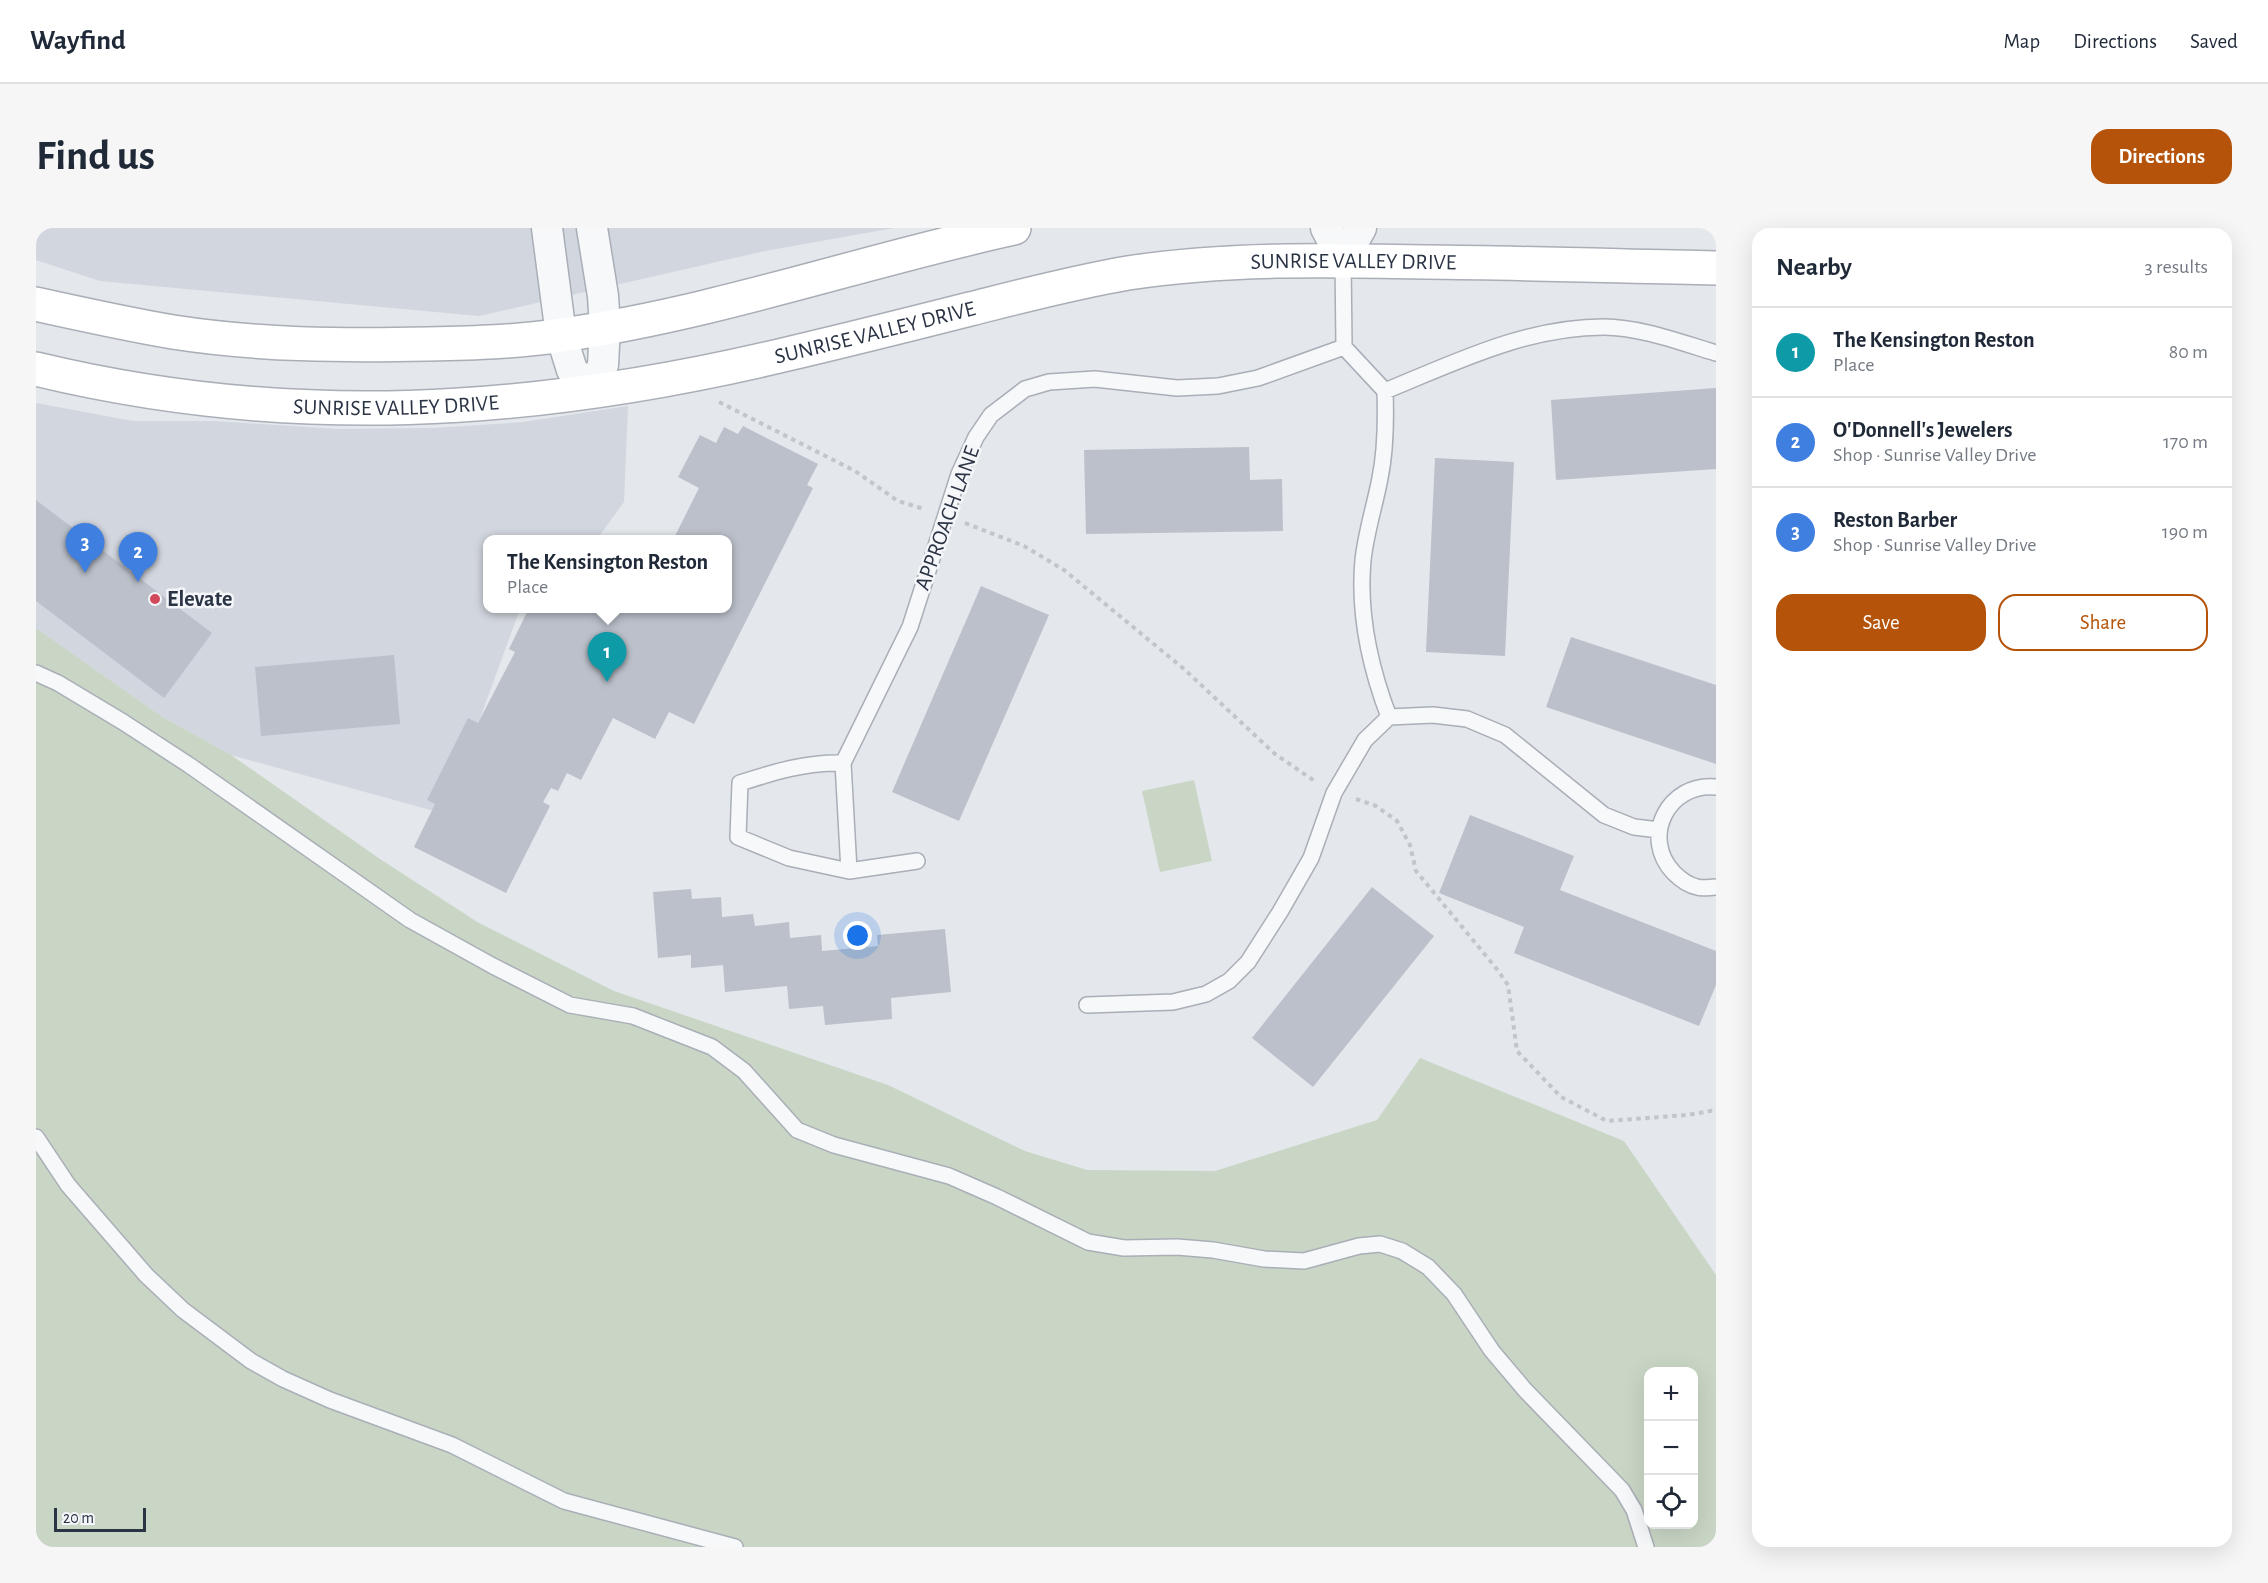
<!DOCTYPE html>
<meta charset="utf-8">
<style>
body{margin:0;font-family:"Alegreya Sans",sans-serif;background:#f6f6f7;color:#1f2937}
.controls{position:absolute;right:18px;bottom:18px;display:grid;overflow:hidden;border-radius:12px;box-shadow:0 6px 24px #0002}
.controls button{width:54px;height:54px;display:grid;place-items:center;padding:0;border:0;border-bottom:2px solid #e0e1e3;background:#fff;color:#1f2937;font:30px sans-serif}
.scale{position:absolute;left:18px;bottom:15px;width:92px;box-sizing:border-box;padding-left:6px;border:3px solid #2b3445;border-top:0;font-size:16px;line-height:21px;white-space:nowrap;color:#2b3445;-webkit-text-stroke:4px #f4f6f9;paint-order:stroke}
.you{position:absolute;left:822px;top:708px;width:21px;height:21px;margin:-15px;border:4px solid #fff;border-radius:50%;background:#1a73e8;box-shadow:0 0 0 9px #1a73e833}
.badge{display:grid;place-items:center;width:39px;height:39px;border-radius:50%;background:#b45309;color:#fff;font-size:20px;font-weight:700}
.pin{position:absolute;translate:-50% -50px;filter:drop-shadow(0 2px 3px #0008)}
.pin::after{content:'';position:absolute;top:32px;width:21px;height:18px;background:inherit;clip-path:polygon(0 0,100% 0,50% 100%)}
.popup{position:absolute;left:447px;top:307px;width:249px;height:78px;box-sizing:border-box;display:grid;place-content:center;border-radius:12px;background:#fff;filter:drop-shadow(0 2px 4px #0005);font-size:20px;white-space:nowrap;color:#747a83}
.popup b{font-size:22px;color:#1f2937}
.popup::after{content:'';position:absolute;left:50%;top:100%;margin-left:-12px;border:12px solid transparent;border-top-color:#fff}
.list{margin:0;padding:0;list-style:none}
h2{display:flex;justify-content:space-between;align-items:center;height:78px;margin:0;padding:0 24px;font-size:26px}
h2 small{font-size:20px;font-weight:400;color:#747a83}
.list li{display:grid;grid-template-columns:39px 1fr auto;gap:18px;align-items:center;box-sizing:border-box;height:90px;padding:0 24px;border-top:2px solid #e0e1e3}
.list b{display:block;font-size:22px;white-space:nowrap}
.list p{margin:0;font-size:20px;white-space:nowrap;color:#747a83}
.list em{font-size:20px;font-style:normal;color:#747a83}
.actions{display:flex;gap:12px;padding:18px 24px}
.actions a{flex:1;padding:14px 0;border:2px solid #b45309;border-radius:18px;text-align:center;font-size:21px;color:#b45309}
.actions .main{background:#b45309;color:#fff}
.icon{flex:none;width:33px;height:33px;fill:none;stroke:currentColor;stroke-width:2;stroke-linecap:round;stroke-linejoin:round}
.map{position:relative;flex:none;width:1680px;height:1319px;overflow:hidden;border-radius:18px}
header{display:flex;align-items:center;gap:36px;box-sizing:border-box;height:84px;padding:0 30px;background:#fff;border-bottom:2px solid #e0e1e3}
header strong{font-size:28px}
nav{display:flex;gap:33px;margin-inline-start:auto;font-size:21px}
.intro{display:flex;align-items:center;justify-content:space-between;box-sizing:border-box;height:144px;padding:0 36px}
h1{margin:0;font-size:42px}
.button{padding:15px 27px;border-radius:18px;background:#b45309;color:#fff;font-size:21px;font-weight:700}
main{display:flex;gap:36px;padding:0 36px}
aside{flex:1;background:#fff;border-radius:18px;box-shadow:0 6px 24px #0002}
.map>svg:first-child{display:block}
.built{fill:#d2d6de}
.green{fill:#c9d6c5;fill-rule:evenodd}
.building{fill:#bbc0ca}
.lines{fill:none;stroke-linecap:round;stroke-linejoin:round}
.service-casing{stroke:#a9aeb7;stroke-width:18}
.minor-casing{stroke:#a9aeb7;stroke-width:33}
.secondary-casing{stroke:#a9aeb7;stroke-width:36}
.path{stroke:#c2c5cb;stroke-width:4;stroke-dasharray:4.5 4.5;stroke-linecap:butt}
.service{stroke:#f7f8fa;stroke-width:15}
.minor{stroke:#f7f8fa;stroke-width:30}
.secondary{stroke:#fff;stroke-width:33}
.poi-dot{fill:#d1495b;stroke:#f4f6f9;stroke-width:2}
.labels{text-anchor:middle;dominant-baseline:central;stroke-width:5;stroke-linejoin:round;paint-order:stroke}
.street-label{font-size:22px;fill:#2b3445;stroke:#f4f6f9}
.poi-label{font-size:22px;font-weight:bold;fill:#2b3445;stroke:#f4f6f9;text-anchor:start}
</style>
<header>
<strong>Wayfind</strong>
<nav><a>Map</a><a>Directions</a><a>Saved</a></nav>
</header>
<div class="intro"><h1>Find us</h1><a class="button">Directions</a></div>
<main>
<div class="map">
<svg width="1680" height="1319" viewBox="0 0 1680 1319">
<rect width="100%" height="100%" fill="#e4e7ec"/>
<!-- built -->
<path class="built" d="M0 0H858L729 23 443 88 64 53 0 32Z
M0 175 97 193H178L301 201 398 200 487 194 592 178 588 274 561 311 451 312V380L484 381 409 586 195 527 125 488 0 400Z"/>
<!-- green -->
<path class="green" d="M0 400 125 488 195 527 344 631 443 695 578 763 852 857 989 923 1051 942 1179 943 1341 892 1384 830 1588 913 1680 1047V1319H0ZM1612 1144H1658V1296H1612Z
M1158 552 1176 633 1124 644 1106 563Z"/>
<!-- building -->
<path class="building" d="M1680 160V241L1520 252 1515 172Z
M707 198 782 236 771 257 777 260 658 496 633 484 619 511 577 490 545 552 531 545 522 563 515 560 507 574 514 578 470 665 378 619 399 576 391 572 432 490 442 495 479 424 473 421 493 380H691V312H637L663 260 642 249 664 207 680 215 688 199 702 206Z
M1213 219 1214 252 1246 251 1247 303 1050 306 1048 222Z
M1399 230 1478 234 1469 428 1390 424Z
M0 272 176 405 128 470 0 373Z
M945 358 1013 387 923 593 856 564Z
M1535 409 1680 457V536L1510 479Z
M358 427 364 496 225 508 219 439Z
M1434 587 1538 628 1524 662 1680 723V757L1663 798 1478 725 1488 699 1403 665Z
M1336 659 1398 708 1277 859 1216 810Z
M655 661 656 671 685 669 686 689 717 686 719 698 753 694 754 710 785 707 786 723 842 718 841 707 909 701 915 764 855 770 856 791 789 797 787 778 753 781 751 758 689 764 687 737 655 740V727L622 730 617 664Z"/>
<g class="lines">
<!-- service casing -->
<g class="service-casing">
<path id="service" d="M1349 163C1420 134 1490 99 1568 99 1604 99 1646 115 1680 125
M0 445 22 455 87 494 153 537 374 692 457 738 534 777 597 788 676 819 708 843 761 902 798 917 913 948 961 969 1052 1014 1088 1020 1141 1019 1177 1022 1228 1031 1268 1033 1323 1018 1344 1016 1366 1023 1392 1039 1418 1066 1456 1123 1489 1162 1586 1262 1598 1282 1610 1319
M1353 489 1397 487 1431 491 1469 507 1568 587 1598 599 1623 602
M807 535C770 534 738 544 704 555L702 609 753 630 813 643 881 633
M1680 559C1632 554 1604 610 1638 645 1644 651 1652 657 1661 659 1667 661 1674 659 1680 659
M813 643 807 535 874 399 923 246 940 209 955 187 989 161 1013 154 1059 151 1141 160 1182 158 1222 150 1308 119
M1051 777 1137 774 1170 766 1193 753 1212 734 1244 684 1275 630 1298 565 1329 512 1353 489C1334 439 1322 386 1327 332 1330 304 1339 277 1344 250 1350 221 1350 192 1349 163L1308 119 1307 32
M0 909 32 957 110 1047 147 1082 215 1133 247 1151 294 1172 416 1217 528 1273 699 1319"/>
</g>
<!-- minor casing -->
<g class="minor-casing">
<path id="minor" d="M511 0 525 107 536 142 556 163 567 137 569 99 567 68 556 0
M1290 0 1307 32
M1307 32 1325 0"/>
</g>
<!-- secondary casing -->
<g class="secondary-casing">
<g id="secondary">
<path d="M0 76C45 86 91 96 137 104 220 117 307 118 391 116 436 115 482 114 526 107 680 85 827 33 978 0"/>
<path id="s1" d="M0 141C253 202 492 187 743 128 807 113 871 97 934 81 986 68 1039 54 1092 45 1191 30 1290 32 1390 34 1487 35 1583 38 1680 40"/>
</g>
</g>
<!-- path -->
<path class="path" d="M683 174 819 243 862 273 888 281
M929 295 988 318 1028 342 1148 441 1239 526 1280 554
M1320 571 1340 578 1361 593 1374 617 1380 643 1460 740 1472 757 1481 823 1525 869 1571 893 1651 887 1680 882"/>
<!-- service -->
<use href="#service" class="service"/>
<!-- minor -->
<use href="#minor" class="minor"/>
<!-- secondary -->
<use href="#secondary" class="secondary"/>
</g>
<!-- markers -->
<circle class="poi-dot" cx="119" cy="371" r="6"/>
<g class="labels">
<!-- street labels -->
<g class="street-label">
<text stroke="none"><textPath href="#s1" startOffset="1335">SUNRISE VALLEY DRIVE</textPath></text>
<text stroke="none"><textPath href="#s1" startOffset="849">SUNRISE VALLEY DRIVE</textPath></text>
<text stroke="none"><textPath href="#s1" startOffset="363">SUNRISE VALLEY DRIVE</textPath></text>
<text transform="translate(911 290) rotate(-70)">APPROACH LANE</text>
</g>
<!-- poi labels -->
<g class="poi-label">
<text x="131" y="371">Elevate</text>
</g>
</g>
</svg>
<div class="controls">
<button>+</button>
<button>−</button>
<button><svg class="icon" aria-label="locate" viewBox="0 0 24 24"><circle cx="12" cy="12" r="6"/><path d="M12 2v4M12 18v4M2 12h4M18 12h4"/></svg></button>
</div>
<div class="scale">20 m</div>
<div class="you"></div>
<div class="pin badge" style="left:571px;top:454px;background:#0f9aa8">1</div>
<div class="popup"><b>The Kensington Reston</b>Place</div>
<div class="pin badge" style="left:102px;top:354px;background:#3f7fe0">2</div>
<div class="pin badge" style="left:49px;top:345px;background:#3f7fe0">3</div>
</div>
<aside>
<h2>Nearby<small>3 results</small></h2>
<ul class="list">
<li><span class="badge" style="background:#0f9aa8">1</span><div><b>The Kensington Reston</b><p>Place</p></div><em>80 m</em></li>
<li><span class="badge" style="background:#3f7fe0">2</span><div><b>O'Donnell's Jewelers</b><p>Shop · Sunrise Valley Drive</p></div><em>170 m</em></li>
<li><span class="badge" style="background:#3f7fe0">3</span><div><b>Reston Barber</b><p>Shop · Sunrise Valley Drive</p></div><em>190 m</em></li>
</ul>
<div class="actions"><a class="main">Save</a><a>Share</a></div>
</aside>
</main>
